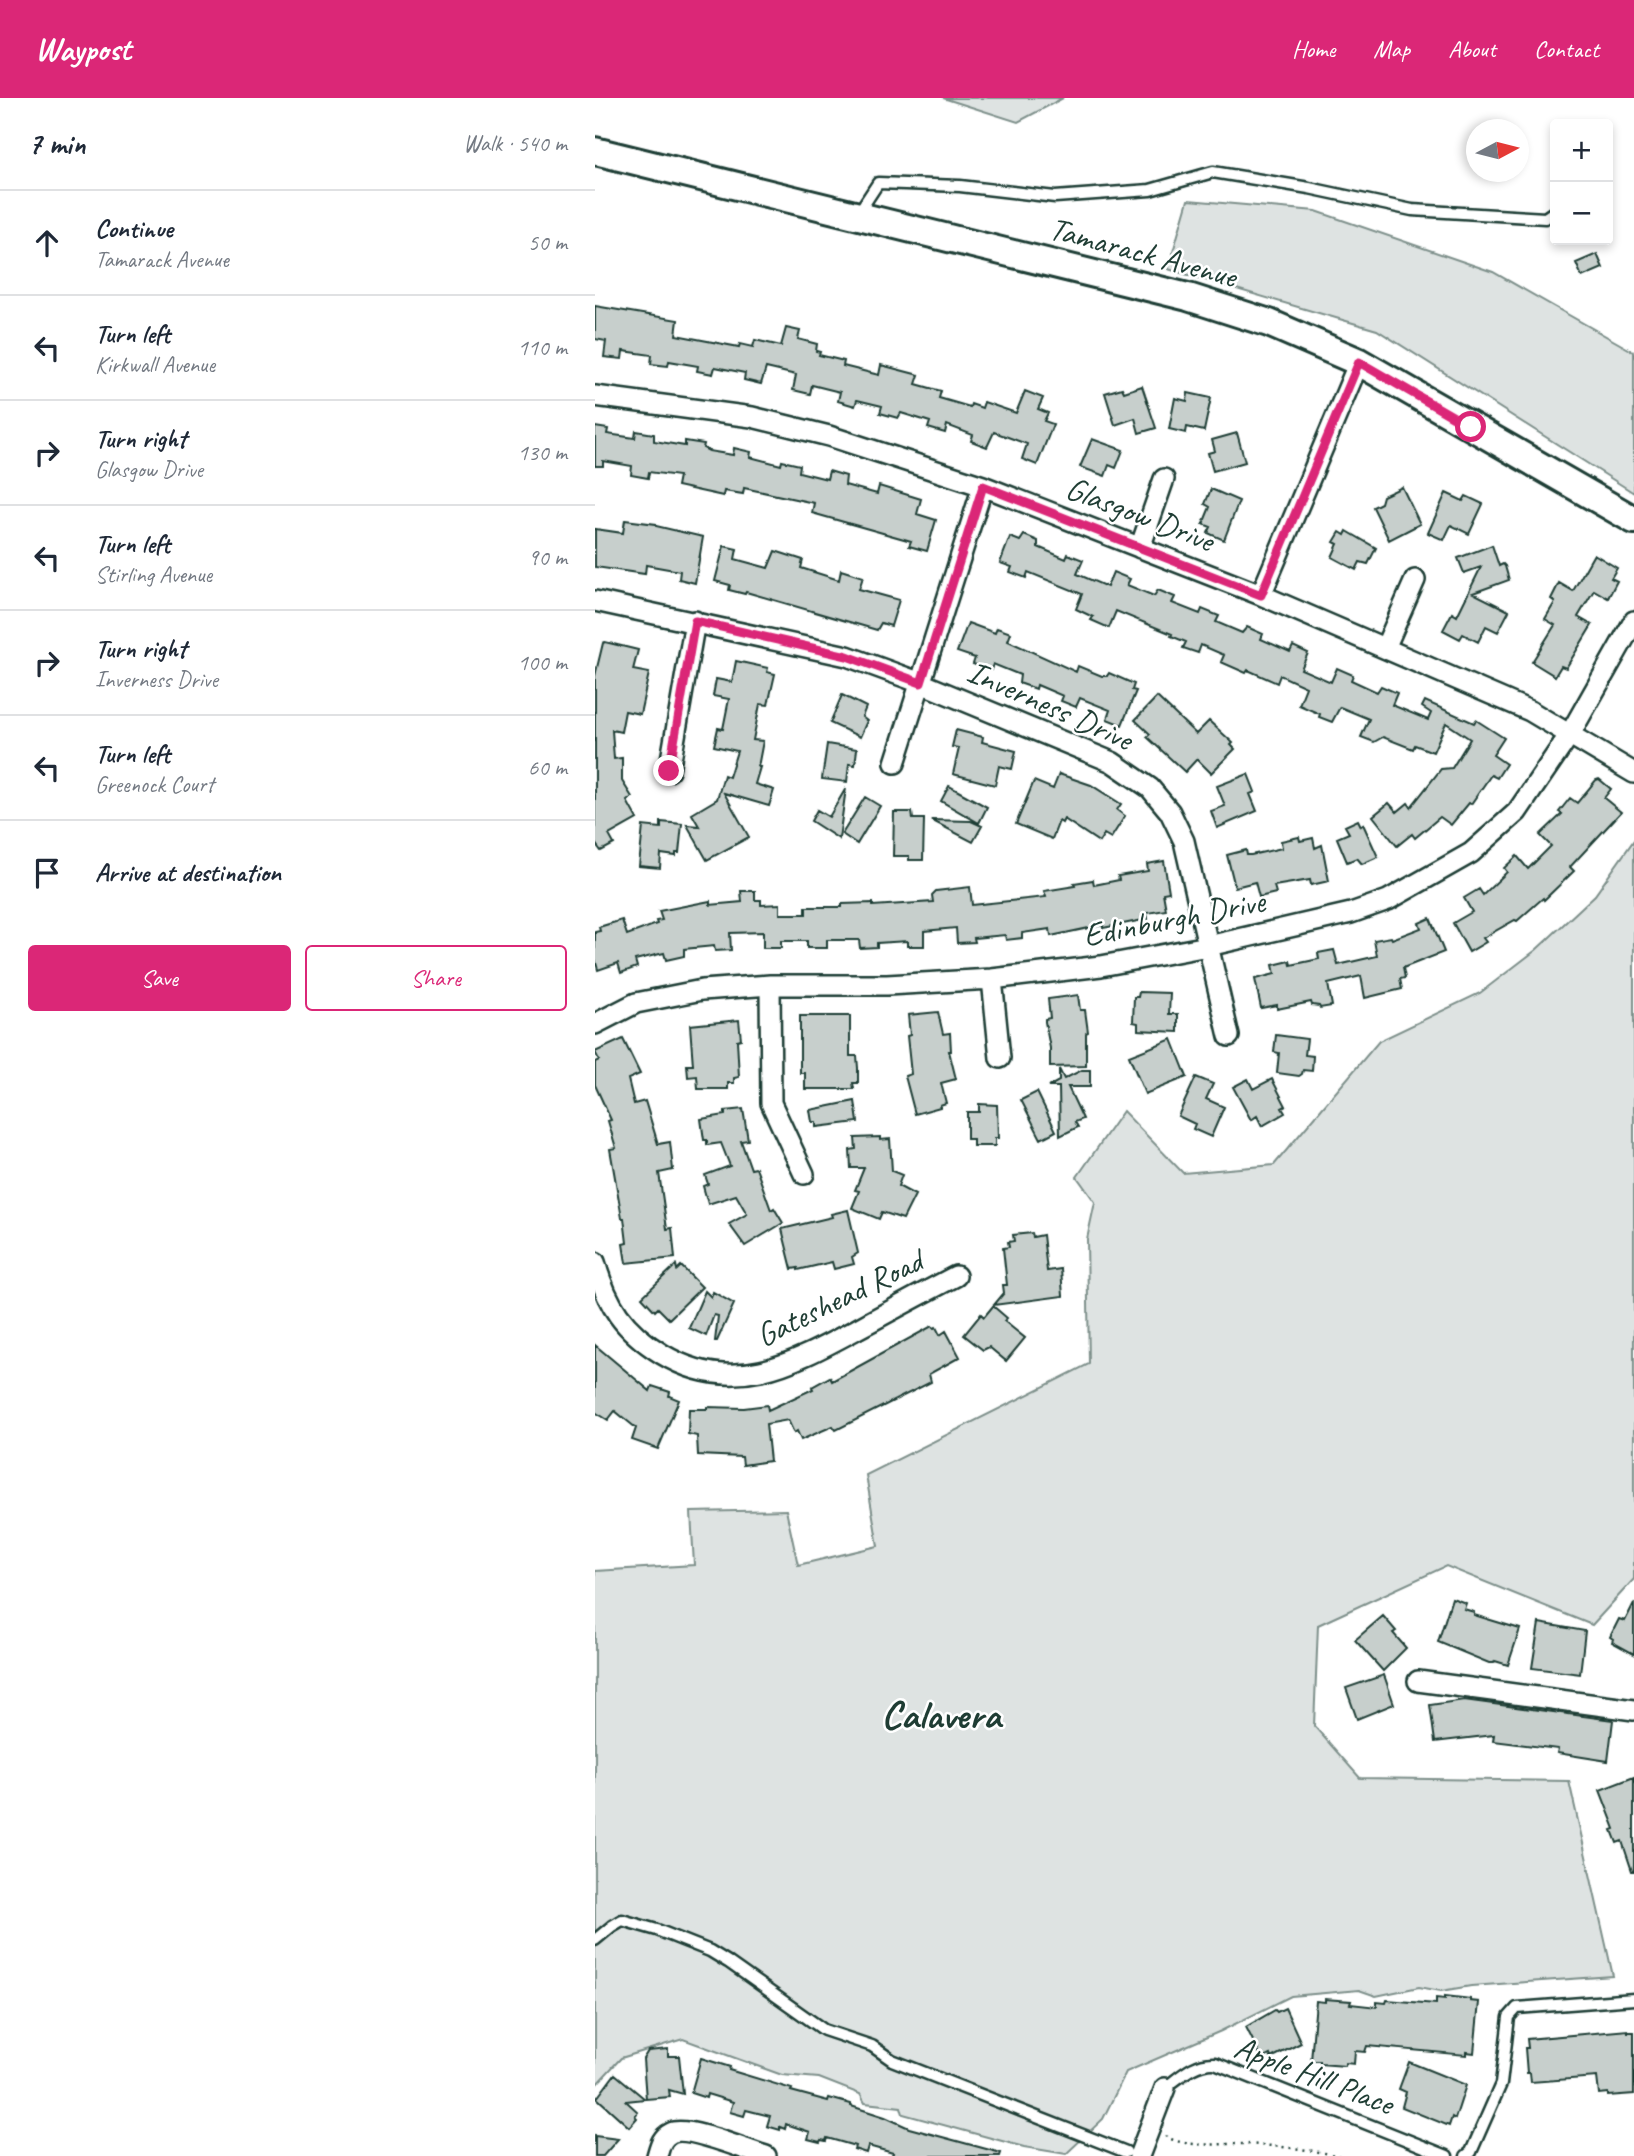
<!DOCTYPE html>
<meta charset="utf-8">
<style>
body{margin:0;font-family:Caveat,sans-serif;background:#f6f6f7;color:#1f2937}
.controls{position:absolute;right:21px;top:21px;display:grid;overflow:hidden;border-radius:7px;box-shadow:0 4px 10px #0003}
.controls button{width:63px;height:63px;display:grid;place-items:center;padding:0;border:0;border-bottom:2px solid #e0e1e3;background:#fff;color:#1f2937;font:35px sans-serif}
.compass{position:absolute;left:871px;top:21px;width:63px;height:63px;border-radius:50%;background:#fff;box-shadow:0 4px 10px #0003;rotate:83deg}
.stop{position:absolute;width:21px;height:21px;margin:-16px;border:5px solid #db2777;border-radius:50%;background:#fff}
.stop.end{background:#db2777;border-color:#fff;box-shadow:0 2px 7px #0008}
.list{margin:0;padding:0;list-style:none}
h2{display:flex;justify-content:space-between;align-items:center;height:91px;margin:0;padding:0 28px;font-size:30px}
h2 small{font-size:23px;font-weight:400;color:#747a83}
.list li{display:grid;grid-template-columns:46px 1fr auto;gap:21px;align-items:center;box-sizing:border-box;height:105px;padding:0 28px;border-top:2px solid #e0e1e3}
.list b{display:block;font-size:26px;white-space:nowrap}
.list p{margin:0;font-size:23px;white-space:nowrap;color:#747a83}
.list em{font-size:23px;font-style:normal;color:#747a83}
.actions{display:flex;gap:14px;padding:21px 28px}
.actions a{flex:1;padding:16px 0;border:2px solid #db2777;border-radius:7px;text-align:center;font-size:24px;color:#db2777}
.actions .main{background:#db2777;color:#fff}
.icon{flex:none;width:38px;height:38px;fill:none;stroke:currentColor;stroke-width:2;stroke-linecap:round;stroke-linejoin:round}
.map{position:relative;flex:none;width:1039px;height:2058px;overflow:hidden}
header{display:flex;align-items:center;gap:42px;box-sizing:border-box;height:98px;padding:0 35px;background:#db2777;color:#fff}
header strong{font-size:33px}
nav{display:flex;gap:38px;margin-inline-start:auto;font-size:24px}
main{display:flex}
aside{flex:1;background:#fff}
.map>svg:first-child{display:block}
.green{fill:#dee3e2;stroke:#7e908b;stroke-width:2}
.building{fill:#c7cfcc;stroke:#1f3d34;stroke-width:2}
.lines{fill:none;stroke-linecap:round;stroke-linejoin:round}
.lane-casing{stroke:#1f3d34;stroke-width:15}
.street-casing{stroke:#1f3d34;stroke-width:24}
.secondary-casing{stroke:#1f3d34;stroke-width:32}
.path{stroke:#1f3d34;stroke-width:2.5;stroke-dasharray:2 5;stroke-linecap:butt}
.lane{stroke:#fff;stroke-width:10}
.street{stroke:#fff;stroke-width:19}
.secondary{stroke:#fff;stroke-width:26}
.route{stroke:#db2777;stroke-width:9}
.labels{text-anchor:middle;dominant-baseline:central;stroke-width:5;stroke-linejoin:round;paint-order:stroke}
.street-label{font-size:33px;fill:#1f3d34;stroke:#fff}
.district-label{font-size:40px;font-weight:bold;fill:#1f3d34;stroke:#fff}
</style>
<header>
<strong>Waypost</strong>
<nav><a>Home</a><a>Map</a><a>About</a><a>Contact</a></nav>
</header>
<main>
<aside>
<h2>7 min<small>Walk · 540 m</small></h2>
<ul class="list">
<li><svg class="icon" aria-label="ahead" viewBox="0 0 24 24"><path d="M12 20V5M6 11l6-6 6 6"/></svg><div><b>Continue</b><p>Tamarack Avenue</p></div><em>50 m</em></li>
<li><svg class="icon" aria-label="left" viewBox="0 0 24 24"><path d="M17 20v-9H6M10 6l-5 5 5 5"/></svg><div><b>Turn left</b><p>Kirkwall Avenue</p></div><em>110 m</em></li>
<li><svg class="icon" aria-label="right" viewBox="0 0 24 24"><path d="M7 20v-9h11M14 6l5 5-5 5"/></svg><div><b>Turn right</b><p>Glasgow Drive</p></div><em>130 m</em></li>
<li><svg class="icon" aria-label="left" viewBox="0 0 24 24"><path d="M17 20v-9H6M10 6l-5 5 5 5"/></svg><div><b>Turn left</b><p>Stirling Avenue</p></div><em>90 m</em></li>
<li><svg class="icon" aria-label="right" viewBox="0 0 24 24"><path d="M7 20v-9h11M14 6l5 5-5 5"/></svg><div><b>Turn right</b><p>Inverness Drive</p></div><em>100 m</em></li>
<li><svg class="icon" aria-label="left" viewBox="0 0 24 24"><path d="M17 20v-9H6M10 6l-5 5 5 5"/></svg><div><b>Turn left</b><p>Greenock Court</p></div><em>60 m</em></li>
<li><svg class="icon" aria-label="arrive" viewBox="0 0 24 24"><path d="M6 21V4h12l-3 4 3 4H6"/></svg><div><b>Arrive at destination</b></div></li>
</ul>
<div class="actions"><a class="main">Save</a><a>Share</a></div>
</aside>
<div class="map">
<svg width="1039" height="2058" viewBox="0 0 1039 2058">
<rect width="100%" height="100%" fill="#fff"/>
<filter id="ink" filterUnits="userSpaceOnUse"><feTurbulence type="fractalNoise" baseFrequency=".0143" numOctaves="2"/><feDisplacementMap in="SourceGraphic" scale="14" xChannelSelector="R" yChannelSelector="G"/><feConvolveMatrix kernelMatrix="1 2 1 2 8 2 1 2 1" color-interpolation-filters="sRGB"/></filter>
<g filter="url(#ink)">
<!-- green -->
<path class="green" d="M348 0H468L423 24Z
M593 102 721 113 898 174 1039 254V395L782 232 573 171Z
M1039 742V1481L997 1527 851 1468 723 1527 719 1628 765 1680 974 1683 1018 1878 876 1888 846 1893 824 1889 781 1898 764 1892 696 1898 626 1933 531 1974 508 2021 471 2056 429 2049 308 2016 306 2009 270 2005 265 1996 224 1980 187 1977 88 1941 26 1960 0 1988V1473L99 1467 96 1414 191 1412 203 1467 283 1448 271 1377 494 1266 492 1141 500 1104 482 1079 528 1013 588 1075 679 1067 784 943 885 895 941 852 1000 797Z"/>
<!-- building -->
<path class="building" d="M1002 156 1008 170 987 179 981 165Z
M0 208 83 222 81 237 144 249 145 246 158 249 160 242 186 248 191 230 205 233 203 241 222 246 221 253 225 254 224 257 249 263 248 268 284 277 286 267 324 277 321 286 346 293 344 300 375 309 376 306 387 310 389 304 421 315 430 293 448 300 443 311 453 315 449 323 458 326 442 367 427 361 432 346 399 334 392 349 376 343 378 337 352 327 350 335 333 330 335 324 306 315 303 320 285 315 287 308 262 302 260 308 243 303 245 294 217 287 215 296 198 292 201 277 171 270 166 286 149 282 150 275 120 269 118 276 102 273 103 268 74 263 73 268 56 266 57 257 28 253 27 261 9 259 11 243 0 241Z
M547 288 561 330 544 335 540 320 520 327 510 295 527 290 529 294Z
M593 295 616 300 609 333 592 329 591 335 574 331 580 300 592 303Z
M0 329 13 331 12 336 40 340 41 333 59 336V343L90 348V343L109 346 108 350 114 353 138 357 139 350 156 354 155 359 186 367 187 363 205 367 204 374 232 381 234 373 251 378 250 387 282 396 284 388 326 401 322 416 341 422 332 453 314 448 316 443 217 415 219 405 149 390 148 396 129 393 128 398 82 388 84 378 54 374 53 380 36 377 37 368 8 363V368H0Z
M642 335 650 364 618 373 613 355 620 353 617 342Z
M497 341 528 352 521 370 514 367 510 378 485 369Z
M807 389 825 426 794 442 778 409 786 405 788 398Z
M616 391 644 403 629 442 613 435 616 429 608 426 615 409 610 406Z
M851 395 868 403 871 398 888 406 874 436 856 427 849 442 833 435Z
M30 422 61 426V428L108 439 100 485 84 481 85 473 51 467 50 476 0 469V431L28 435Z
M752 433 781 450 773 466 765 464 761 472 737 459 743 446 739 444 745 434 750 437Z
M429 437 443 443V449L471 461 473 456 488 462 482 476 512 489 518 474 535 481 532 487 559 498 563 492 580 499 577 505 605 516 607 511 624 518 621 524 647 535 652 529 668 536 666 541 695 554 698 548 713 555 706 571 736 584 742 570 758 577 756 582 782 594 786 588 802 595 797 607 833 622 836 615 827 609 830 603 879 625 881 622 909 640 898 657 911 666 902 680 896 677 876 706 874 705 856 727 845 719 820 740 817 736 802 748 778 718 794 705 802 714 813 705 816 709 846 671 857 670 875 641 851 625 838 654 820 647 818 651 788 639 779 644 766 639 774 621 745 609 737 624 724 619 725 616 704 607 711 589 685 577 682 585 653 572 651 575 626 564 629 557 606 547 603 555 588 550 591 544 576 538 577 536 521 513 514 530 496 522 498 519 481 511 487 496 433 474 431 480 415 474 417 469 405 465 415 439 425 443Z
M897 447 904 468 908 466 910 468 914 482 878 495 914 513 903 534 891 528 883 544 868 536 865 541 848 532 857 515 862 518 886 469 869 475 863 460Z
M129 448 142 451 140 461 173 470 180 453 208 462 206 470 244 482 246 472 268 479 264 491 304 502 296 528 286 525 282 532 151 494 150 496 134 492 135 487 120 483Z
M999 456 1022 470 1016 480 1022 483 1013 500 999 492 983 519 997 527 971 570 966 568 960 578 937 564 960 527 950 521 960 504 956 501 964 485 978 493Z
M373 525 400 535 402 530 416 535 413 543 481 574 483 568 507 578H512L514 575 539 586 537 592 541 593 527 627 512 621 515 612 485 600 481 609 466 603 468 598 442 587 441 591 424 585 425 577 398 566 396 572 378 566 380 560 362 554Z
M10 544 43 552 38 572 54 575 45 616 30 613 26 634 17 632 19 661 27 660V683L37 699 32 703 42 721 14 737 19 746 6 753 0 745V578L8 545Z
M141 563 173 570 172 574 180 576 173 607 165 606 158 642 168 643 163 669H165L160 686 179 692 174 708 129 695 154 739 112 762 92 727 104 728 97 716 122 701 129 677 134 679 142 653 119 648 123 630 128 631 134 601 118 598 121 581 137 584Z
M247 597 271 609 267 619 272 623 265 639 235 625Z
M562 599 601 636 614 623 638 645 636 647 640 651 616 675 602 661 590 674 552 639 555 636 540 622Z
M361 632 388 639 387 644 421 653 417 671 404 668 400 687 358 676 364 650 357 649Z
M232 646 262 651 260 667 254 666 252 684 227 681Z
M464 676 496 687 526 706 522 712 530 718 516 740 509 736 504 744 469 721 467 725 464 723 457 741 421 726 439 683 458 691Z
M653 676 660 694 655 696 662 713 622 730 616 713 630 708 622 688Z
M1004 681 1016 691 1009 700 1026 714 975 769 979 773 949 802 948 800 922 823 920 822 888 840 891 844 874 854 858 825 877 814 869 800 884 791 888 797 912 774 909 770 922 758 933 771 956 748 945 737 967 716 964 714 975 700 982 705 1001 682Z
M354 688 392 709 384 725 346 703Z
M251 690 244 741 216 723 222 712 234 719Z
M270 699 285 708 262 746 247 736Z
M299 714H317L318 721H329L328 762H314V758H298Z
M336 722 376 723 387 728 378 744Z
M763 722 766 728 768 726 783 759 767 766 762 760 752 764 742 740 754 735 750 728Z
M66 724 87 726 84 755H81V758L66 756 65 770 44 768 48 728 66 730Z
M704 739 705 743 718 740 720 750 727 747 734 783 716 787 715 782 679 788 681 795 664 799 660 784 640 789 632 757 651 752 652 757H656L687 750 686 743Z
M569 763 574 794 568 795 571 812 552 815 553 821 508 830V827L456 838 455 831 427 835V840L411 842 410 837 379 840 380 844 362 845 361 830 329 833V848H312V843L282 845V849L265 850 264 842H232V850H212V843H186V850H168V834L135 835 136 852 120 853 119 848 89 851V858L71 862 69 855 40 862 42 869 26 875 23 865 3 872 0 861V834L5 833 4 829 27 822 32 837 62 826 61 823 67 822 64 813 115 803V807L147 804 146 793H160V802H166V807L185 806V816H211V809H247V806L278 805V808L338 804 337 797 341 793 375 789 377 807 451 799 449 793 480 788 479 785 498 782 499 787 524 782 523 778 553 773 552 766Z
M835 820 849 854 808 870 810 880 805 881 807 891 770 900 766 878 733 886 737 908 725 910 724 908 717 907 716 904 682 911V907L666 910 660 881 680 876 678 867 695 863 696 867 724 861 723 855 739 852 743 867 782 858 779 842 796 839 797 841 826 830 824 825Z
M544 894 575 895 574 916H583V934L543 932V925L538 924 539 899H543Z
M483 897 485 912H490L493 934 491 935V968L455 969V950L450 924V921L455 920 453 901Z
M343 914 348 936 355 935 356 953H354L361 981 346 985 351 1005 345 1007V1009L320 1016 310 978 316 976 312 938 315 937 313 917Z
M205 918H255V958H262L263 970V985H258L259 991H210V975H205Z
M144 922 146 941 142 942 144 979 139 980V985H133V991H103L102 978 93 979 92 967H98L95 927Z
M681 937 712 941 710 957 718 958 717 973 708 972 707 976 704 978 682 975 684 955 679 954Z
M28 941 45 976 33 981 39 1006 50 1003 63 1046 75 1044 78 1072 64 1075 72 1131 77 1130 80 1160 31 1165 28 1146 32 1145 29 1120H27L15 1051 21 1050 13 1023 16 1022 0 987V964L4 962 0 954Z
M577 941 592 979 550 996 534 958Z
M464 971 469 981 487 972H495V989H473L488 1021 480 1024 483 1029 465 1038 464 989H453L464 983Z
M601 979 618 986 611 1001 629 1009 616 1039 598 1031 600 1026 583 1018Z
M653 981 658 991 677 981 691 1008 687 1010 690 1015 667 1028 662 1018 656 1022 638 989Z
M442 994 461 1033 446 1041 426 1002Z
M260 1003 263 1024 221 1029V1024H217L215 1012Z
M384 1006 402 1007 403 1040H400V1048H378V1041H372V1014H384Z
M148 1011 153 1042 146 1043 156 1071 161 1070 176 1112 179 1110 188 1125 150 1148 134 1126 152 1116 141 1097 113 1106 108 1088 113 1086 110 1077 135 1068 126 1045 112 1047V1042H109L106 1021 130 1017V1013Z
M285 1039V1042L295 1041 297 1073 307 1077 303 1088 320 1097 308 1121 287 1114 284 1121 257 1110 264 1093 260 1092 269 1070H256L255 1052 261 1051 260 1040Z
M253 1112 263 1155 257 1159 259 1166 239 1171 237 1164 203 1172V1170L197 1171 187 1131 237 1119 236 1116Z
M437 1135 438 1139 448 1137 452 1173 466 1171 468 1198 399 1207 409 1195 408 1187H412L408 1150 414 1149 413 1144 419 1143 418 1137Z
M81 1167 82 1172 86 1168 107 1189 74 1221 63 1210 60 1213 47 1199Z
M110 1193 116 1199 118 1194 139 1206 122 1243H120L123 1218 119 1217 111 1238 94 1230Z
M398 1208 412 1220 409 1223 430 1240 411 1263 394 1249 388 1252 369 1237 386 1216 389 1219Z
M337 1228 339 1230 341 1229 345 1237 351 1233 365 1259 334 1276 336 1284 241 1332 238 1328 206 1342 202 1333 199 1335 193 1322 171 1326 175 1363 148 1367 147 1359 103 1357 102 1338 93 1336 94 1311H112V1309L149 1310 172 1307 173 1312 218 1291 217 1289 235 1279 237 1283Z
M0 1247 55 1293 57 1288 75 1294 74 1298 84 1302 63 1351 37 1342 41 1330 20 1313 13 1322 0 1314Z
M857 1500 871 1505 869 1511 879 1514V1517L925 1531 913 1567 900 1563 899 1565H894L843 1544Z
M1039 1505V1556L1017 1544 1018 1541 1015 1539 1024 1521 1030 1523Z
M788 1518 801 1533 798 1535 811 1550 788 1573 760 1542Z
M944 1525 990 1533 985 1576 937 1570Z
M789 1577 799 1606 762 1621 751 1590Z
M869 1602 1018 1622 1013 1663 962 1655 963 1651 898 1643 899 1637 840 1644 835 1607Z
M1039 1679V1773H1037L1027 1743 1022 1745 1017 1732 1020 1731 1005 1692Z
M850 1898 875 1901V1903L884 1904 879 1955 871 1954V1957L772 1948 770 1954 760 1953 759 1966 751 1965 750 1968 725 1966V1963H716L721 1903 730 1904V1901L756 1903 755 1906 782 1909V1904L791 1905 792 1902 841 1906V1900L850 1901Z
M690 1910 706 1945 676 1960 675 1957 667 1961 651 1929 680 1912 682 1914Z
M1033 1932V1934H1039V1996L1013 1998V1995L1004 1996 1002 1979 936 1984 935 1975H932L930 1950H933L932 1941Z
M73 1951V1958H84L88 1996 74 1992 75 1999 51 2001 48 1961 53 1953Z
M106 1960 135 1969 134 1972 197 1991 196 1993 233 2003 234 2000 256 2006V2008L290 2019 314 2030 406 2055 405 2058H297L298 2055 273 2048 271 2055 259 2051 260 2048 232 2040 231 2043 226 2042 225 2044 213 2041 215 2034 191 2026 190 2031 185 2029V2032L172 2028 175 2018 151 2012 149 2018 135 2014 138 2004 112 1996 111 2000 96 1995Z
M814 1964 871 1987 860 2021 857 2019 854 2028 807 2009 811 1994 804 1991Z
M20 1976 50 2001 31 2003 43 2014 40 2018 42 2020 34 2029 2 2000Z
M0 2038 23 2041 8 2058H0Z"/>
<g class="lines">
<!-- lane casing -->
<g class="lane-casing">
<path id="lane" d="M264 114 283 85 365 88 460 99 555 92 618 74 714 90 817 112 950 120 960 113
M0 1842 17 1828 27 1822 62 1832 115 1853 133 1864 229 1932 277 1948 297 1962 531 2054
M570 1990C586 1978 600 1964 620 1965L852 2058
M871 2058 876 2054 906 1986 914 1919 922 1910 1039 1901"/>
</g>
<!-- street casing -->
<g class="street-casing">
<path id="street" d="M0 298 157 319 234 338 388 388 666 497 935 613 1039 675
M545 450 569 381
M666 497 764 264
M0 503 252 558 326 585 517 664 555 690 575 714 589 743 634 938
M790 550 820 482
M300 665 388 388
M74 673 100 523
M397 881 405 960
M175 887 176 1005 209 1076
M0 926 41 905 107 892 175 887H292L397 881 506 868 613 848 756 815 793 802 876 755 922 714 975 636 1039 523
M0 1164C12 1207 28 1232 67 1256 138 1299 197 1266 262 1231 295 1213 328 1195 361 1178
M823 1583 1039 1612
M62 2058C65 2048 66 2040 76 2035 92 2027 151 2052 171 2058
M544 2058 570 1990"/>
</g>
<!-- secondary casing -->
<g class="secondary-casing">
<path id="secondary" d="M0 53 593 199 674 225 764 264 1039 422"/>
</g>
<!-- path -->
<path class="path" d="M570 2038C592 2051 625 2045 651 2046 682 2048 714 2051 744 2058"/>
<!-- lane -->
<use href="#lane" class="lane"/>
<!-- street -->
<use href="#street" class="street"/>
<!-- secondary -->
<use href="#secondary" class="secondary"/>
</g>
</g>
<g class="lines" filter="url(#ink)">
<!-- route -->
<path class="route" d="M74 673 100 523 252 558 326 585 388 388 666 497 764 264 876 329"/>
</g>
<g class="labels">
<!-- street labels -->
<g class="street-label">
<text transform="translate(548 154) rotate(15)">Tamarack Avenue</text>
<text transform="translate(545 416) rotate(21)">Glasgow Drive</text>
<text transform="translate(455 607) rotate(24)">Inverness Drive</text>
<text transform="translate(579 820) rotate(-11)">Edinburgh Drive</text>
<text transform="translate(244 1200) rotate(-26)">Gateshead Road</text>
<text transform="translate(719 1977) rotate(21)">Apple Hill Place</text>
</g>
<!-- district labels -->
<g class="district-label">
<text x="346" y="1617">Calavera</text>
</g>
</g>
</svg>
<div class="controls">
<button>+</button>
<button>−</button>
</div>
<svg class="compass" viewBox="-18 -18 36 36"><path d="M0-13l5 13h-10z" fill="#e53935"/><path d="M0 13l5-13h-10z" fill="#747a83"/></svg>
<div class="stop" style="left:876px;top:329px"></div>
<div class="stop end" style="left:74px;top:673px"></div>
</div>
</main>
